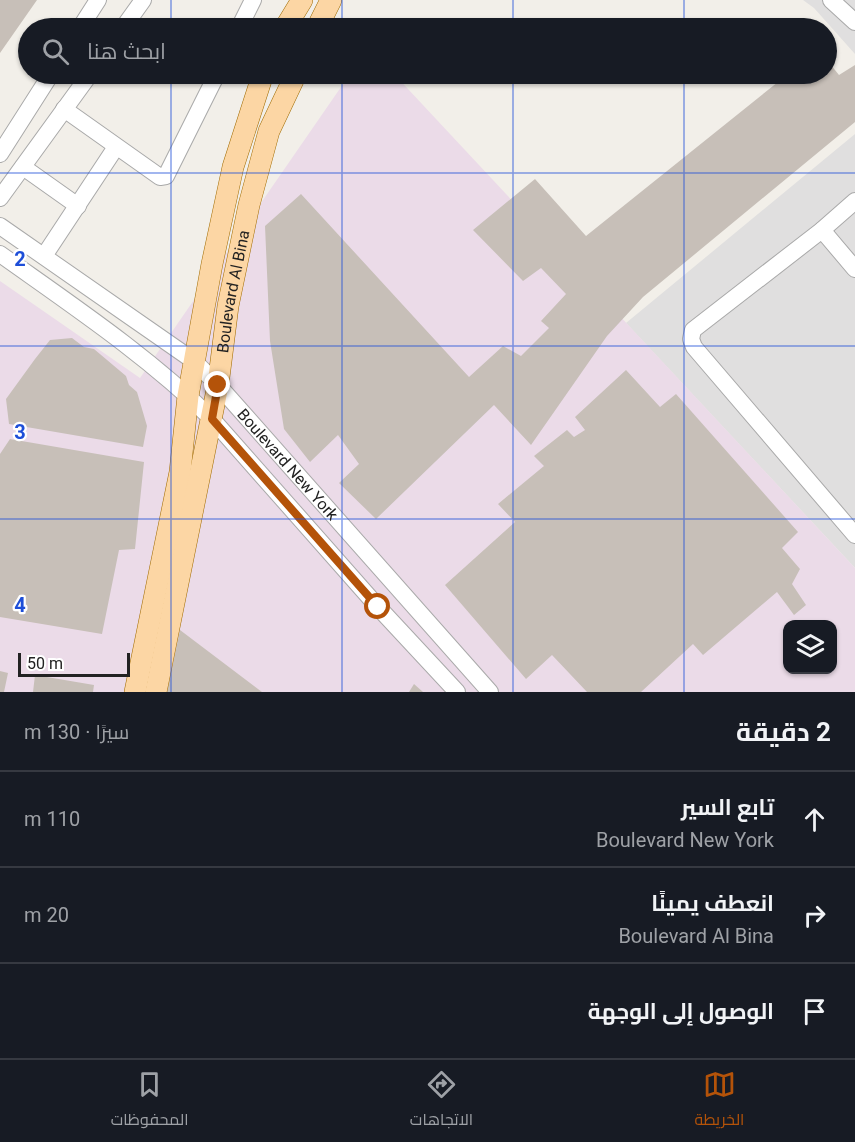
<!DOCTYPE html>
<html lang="ar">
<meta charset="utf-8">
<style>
body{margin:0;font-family:Roboto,Cairo,sans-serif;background:#242831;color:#f1f3f6;direction:rtl}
.controls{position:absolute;right:18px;bottom:18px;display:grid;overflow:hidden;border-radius:12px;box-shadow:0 2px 4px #0004}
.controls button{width:54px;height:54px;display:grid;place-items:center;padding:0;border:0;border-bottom:2px solid #363941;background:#171b24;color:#f1f3f6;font:30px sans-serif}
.scale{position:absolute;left:18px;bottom:15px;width:112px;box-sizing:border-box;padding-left:6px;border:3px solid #222;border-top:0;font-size:16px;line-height:21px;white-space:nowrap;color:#222;-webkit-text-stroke:4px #fff;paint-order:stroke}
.stop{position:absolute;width:18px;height:18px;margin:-14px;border:4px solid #b45309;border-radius:50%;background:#fff}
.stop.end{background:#b45309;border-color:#fff;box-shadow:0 2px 6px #0008}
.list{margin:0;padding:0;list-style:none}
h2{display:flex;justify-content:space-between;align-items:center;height:78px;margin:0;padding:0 24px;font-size:26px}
h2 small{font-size:20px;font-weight:400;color:#9ea1a6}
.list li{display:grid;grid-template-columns:39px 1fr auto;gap:18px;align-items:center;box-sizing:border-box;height:96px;padding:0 24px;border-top:2px solid #363941}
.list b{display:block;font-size:22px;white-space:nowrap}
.list p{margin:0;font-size:20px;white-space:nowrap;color:#9ea1a6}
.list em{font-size:20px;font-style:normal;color:#9ea1a6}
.icon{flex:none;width:33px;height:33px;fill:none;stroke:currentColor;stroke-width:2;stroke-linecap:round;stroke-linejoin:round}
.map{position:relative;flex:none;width:855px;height:692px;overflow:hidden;direction:ltr}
.search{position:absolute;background:#171b24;box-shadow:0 2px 4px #0004;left:18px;right:18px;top:18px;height:66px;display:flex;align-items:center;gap:15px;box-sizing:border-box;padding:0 21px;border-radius:33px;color:#9ea1a6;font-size:22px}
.sheet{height:366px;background:#171b24}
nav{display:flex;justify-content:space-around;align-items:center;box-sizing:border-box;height:84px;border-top:2px solid #363941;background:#171b24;font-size:16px;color:#9ea1a6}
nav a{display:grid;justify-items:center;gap:3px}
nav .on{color:#b45309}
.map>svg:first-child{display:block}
.residential{fill:#e0dfdf}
.industrial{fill:#ebdbe8;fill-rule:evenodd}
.building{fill:#c7bfb8}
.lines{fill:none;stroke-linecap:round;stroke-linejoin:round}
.minor-casing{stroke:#a9a9a9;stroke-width:18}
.major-casing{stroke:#a06b00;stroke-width:22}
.minor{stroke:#fff;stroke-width:16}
.major{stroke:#fcd6a4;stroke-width:21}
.route{stroke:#b45309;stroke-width:8}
.grid{fill:none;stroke:#1d4ed8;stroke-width:1.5;stroke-opacity:0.55}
.labels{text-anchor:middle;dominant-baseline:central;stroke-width:4.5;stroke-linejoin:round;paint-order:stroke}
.street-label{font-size:16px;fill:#222;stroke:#fff}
.grid-label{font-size:20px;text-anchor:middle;font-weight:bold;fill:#1d4ed8;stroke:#fff;stroke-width:4.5;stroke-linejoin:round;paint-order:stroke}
</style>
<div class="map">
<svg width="855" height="692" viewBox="0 0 855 692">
<rect width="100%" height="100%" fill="#f2efe9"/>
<!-- residential -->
<path class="residential" d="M803 0H855V54L814 8Z
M855 134V568L626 323Z"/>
<!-- industrial -->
<path class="industrial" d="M350 74H394L855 568V692H0V281L140 378ZM788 624H832V670H788Z"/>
<!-- building -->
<path class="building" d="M0 0H37L0 53Z
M826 59 839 75 855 65V122L643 297 607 336 531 445 494 405 376 519 339 483 359 464 338 435 310 462 284 429 270 341 265 226 301 194 469 377 503 346 521 356 549 328 541 321 566 294 541 268 523 281 473 230 535 179 586 236 788 74H826Z
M72 338 84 347 94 349 126 376 129 385 137 392 147 426 143 447 9 424 6 399 35 359 50 340Z
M626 370 660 407 676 394 798 532 782 548 800 569 792 584 806 605 794 615 777 592 703 655 693 644 641 692H587L552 655 526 679 445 585 515 522 498 504 544 466 534 456 567 430 574 437 585 430 575 417Z
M10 439 144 462 135 549 119 550 102 634 0 617V454Z
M180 630 262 692H167Z
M0 671 8 673 4 692H0Z
M35 675 94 685 93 692H33Z
M414 684 423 692H409Z"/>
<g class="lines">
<!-- minor casing -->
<g class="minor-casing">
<g id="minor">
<path d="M831 0 855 22"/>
<path d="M80 28 98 0"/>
<path d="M123 28 143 0"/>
<path d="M239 28 253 0"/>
<path d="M64 109 160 177 166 176 217 74"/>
<path d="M0 154 51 74"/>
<path d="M23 167 78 206"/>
<path d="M0 198 90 74"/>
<path d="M855 201 822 230 693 330 691 339 694 347 855 535"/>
<path id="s1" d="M0 226 194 361 218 385 490 692"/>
<path d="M822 230 855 269"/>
<path d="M0 254C73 306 148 356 212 419L378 607 457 692"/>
<path d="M44 256 116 147"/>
</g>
</g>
<!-- major casing -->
<g class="major-casing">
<g id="major">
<path d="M285 28 302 0"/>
<path d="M317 28 331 0"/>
<path d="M135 692 180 472 188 396 212 264 233 167 263 74"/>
<path id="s2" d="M156 692 218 385 228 306 249 205 269 131 296 74"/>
</g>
</g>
<!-- minor -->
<use href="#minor" class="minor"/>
<!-- major -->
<use href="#major" class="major"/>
</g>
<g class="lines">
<!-- route -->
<path class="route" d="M218 385 212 419 378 607"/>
</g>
<!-- grid -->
<path class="grid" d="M171 0V28M342 0V28M513 0V28M684 0V28M171 74V692M342 74V692M513 74V692M684 74V692M0 173H855M0 346H855M0 519H855"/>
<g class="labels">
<!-- street labels -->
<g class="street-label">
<text stroke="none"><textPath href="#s2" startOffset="408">Boulevard Al Bina</textPath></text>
<text stroke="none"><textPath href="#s1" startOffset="376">Boulevard New York</textPath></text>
</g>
</g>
<g class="grid-label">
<text x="20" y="266">2</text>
<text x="20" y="439">3</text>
<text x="20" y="612">4</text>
</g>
</svg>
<div class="controls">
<button><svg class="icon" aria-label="layers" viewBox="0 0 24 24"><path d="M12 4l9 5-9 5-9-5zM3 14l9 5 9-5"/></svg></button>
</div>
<div class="scale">50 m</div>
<div class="stop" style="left:378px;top:607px"></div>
<div class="stop end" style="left:218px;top:385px"></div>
<div class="search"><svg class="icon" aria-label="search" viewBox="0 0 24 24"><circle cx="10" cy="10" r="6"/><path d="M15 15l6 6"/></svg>ابحث هنا</div>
</div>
<section class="sheet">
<h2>2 دقيقة<small>سيرًا · 130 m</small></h2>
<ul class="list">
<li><svg class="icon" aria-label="ahead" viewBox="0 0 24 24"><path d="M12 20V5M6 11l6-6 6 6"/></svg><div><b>تابع السير</b><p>Boulevard New York</p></div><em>110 m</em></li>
<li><svg class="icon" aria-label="right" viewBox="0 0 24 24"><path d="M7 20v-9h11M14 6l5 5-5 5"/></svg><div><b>انعطف يمينًا</b><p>Boulevard Al Bina</p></div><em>20 m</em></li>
<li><svg class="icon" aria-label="arrive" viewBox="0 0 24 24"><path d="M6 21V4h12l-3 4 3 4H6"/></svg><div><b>الوصول إلى الوجهة</b></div></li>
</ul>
</section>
<nav>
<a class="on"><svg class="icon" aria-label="map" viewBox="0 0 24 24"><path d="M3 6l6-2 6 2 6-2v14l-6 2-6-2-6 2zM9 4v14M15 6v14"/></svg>الخريطة</a>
<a><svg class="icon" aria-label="directions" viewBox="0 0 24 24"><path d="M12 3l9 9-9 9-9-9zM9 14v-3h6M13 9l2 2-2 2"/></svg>الاتجاهات</a>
<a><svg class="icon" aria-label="saved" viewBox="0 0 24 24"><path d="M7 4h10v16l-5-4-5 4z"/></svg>المحفوظات</a>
</nav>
